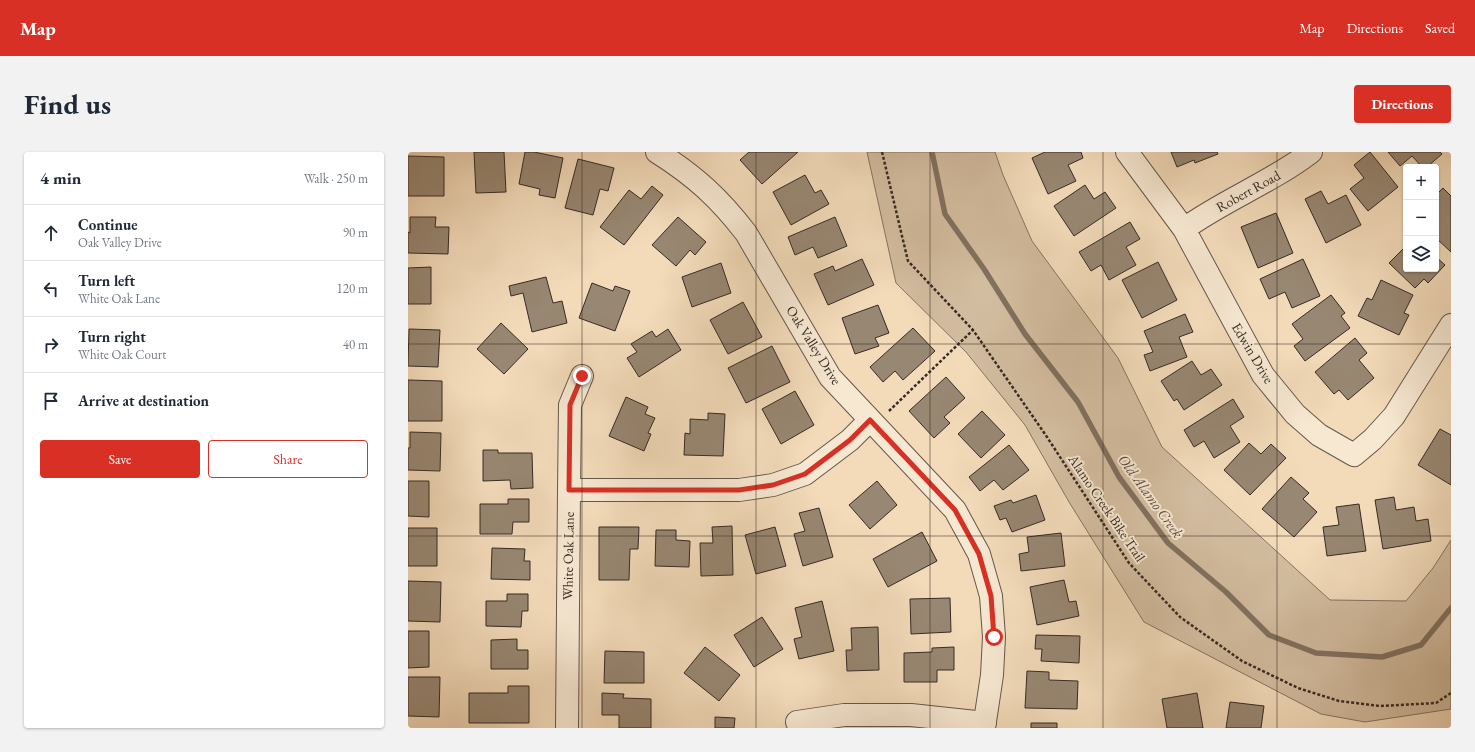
<!DOCTYPE html>
<meta charset="utf-8">
<style>
body{margin:0;font-family:"EB Garamond",serif;background:#f2f2f3;color:#1f2937}
.controls{position:absolute;right:12px;top:12px;display:grid;overflow:hidden;border-radius:4px;box-shadow:0 1px 3px #0004}
.controls button{width:36px;height:36px;display:grid;place-items:center;padding:0;border:0;border-bottom:1px solid #e0e1e3;background:#fff;color:#1f2937;font:20px sans-serif}
.stop{position:absolute;width:12px;height:12px;margin:-9px;border:3px solid #d93025;border-radius:50%;background:#fff}
.stop.end{background:#d93025;border-color:#fff;box-shadow:0 1px 4px #0008}
.list{margin:0;padding:0;list-style:none}
h2{display:flex;justify-content:space-between;align-items:center;height:52px;margin:0;padding:0 16px;font-size:17px}
h2 small{font-size:13px;font-weight:400;color:#747a83}
.list li{display:grid;grid-template-columns:26px 1fr auto;gap:12px;align-items:center;box-sizing:border-box;height:56px;padding:0 16px;border-top:1px solid #e0e1e3}
.list b{display:block;font-size:15px;white-space:nowrap}
.list p{margin:0;font-size:13px;white-space:nowrap;color:#747a83}
.list em{font-size:13px;font-style:normal;color:#747a83}
.actions{display:flex;gap:8px;padding:12px 16px}
.actions a{flex:1;padding:9px 0;border:1px solid #d93025;border-radius:4px;text-align:center;font-size:14px;color:#d93025}
.actions .main{background:#d93025;color:#fff}
.icon{flex:none;width:22px;height:22px;fill:none;stroke:currentColor;stroke-width:2;stroke-linecap:round;stroke-linejoin:round}
.map{position:relative;flex:none;width:1043px;height:576px;overflow:hidden;border-radius:4px}
header{display:flex;align-items:center;gap:24px;box-sizing:border-box;height:56px;padding:0 20px;background:#d93025;color:#fff}
header strong{font-size:19px}
nav{display:flex;gap:22px;margin-inline-start:auto;font-size:14px}
.intro{display:flex;align-items:center;justify-content:space-between;box-sizing:border-box;height:96px;padding:0 24px}
h1{margin:0;font-size:28px}
.button{padding:10px 18px;border-radius:4px;background:#d93025;color:#fff;font-size:14px;font-weight:700}
main{display:flex;gap:24px;padding:0 24px}
aside{flex:1;background:#fff;border-radius:4px;box-shadow:0 1px 3px #0004}
.map>svg:first-child{display:block}
.green{fill:#d3bda0;stroke:#847462}
.lines{fill:none;stroke-linecap:round;stroke-linejoin:round}
.stream{stroke:#81715f;stroke-width:5.5}
.building{fill:#988772;stroke:#362b24}
.minor-casing{stroke:#65574a;stroke-width:24}
.path{stroke:#362b24;stroke-width:2.5;stroke-dasharray:3 2;stroke-linecap:butt}
.minor{stroke:#f7e8d2;stroke-width:22}
.route{stroke:#d93025;stroke-width:5}
.grid{fill:none;stroke:#362b24;stroke-width:1;stroke-opacity:0.55}
.labels{text-anchor:middle;dominant-baseline:central;stroke-width:4;stroke-linejoin:round;paint-order:stroke}
.street-label{font-size:14px;fill:#362b24;stroke:#f7e8d2}
.water-label{font-size:15px;font-style:italic;fill:#5c4e42;stroke:#f7e8d2}
</style>
<header>
<strong>Map</strong>
<nav><a>Map</a><a>Directions</a><a>Saved</a></nav>
</header>
<div class="intro"><h1>Find us</h1><a class="button">Directions</a></div>
<main>
<aside>
<h2>4 min<small>Walk · 250 m</small></h2>
<ul class="list">
<li><svg class="icon" aria-label="ahead" viewBox="0 0 24 24"><path d="M12 20V5M6 11l6-6 6 6"/></svg><div><b>Continue</b><p>Oak Valley Drive</p></div><em>90 m</em></li>
<li><svg class="icon" aria-label="left" viewBox="0 0 24 24"><path d="M17 20v-9H6M10 6l-5 5 5 5"/></svg><div><b>Turn left</b><p>White Oak Lane</p></div><em>120 m</em></li>
<li><svg class="icon" aria-label="right" viewBox="0 0 24 24"><path d="M7 20v-9h11M14 6l5 5-5 5"/></svg><div><b>Turn right</b><p>White Oak Court</p></div><em>40 m</em></li>
<li><svg class="icon" aria-label="arrive" viewBox="0 0 24 24"><path d="M6 21V4h12l-3 4 3 4H6"/></svg><div><b>Arrive at destination</b></div></li>
</ul>
<div class="actions"><a class="main">Save</a><a>Share</a></div>
</aside>
<div class="map">
<svg width="1043" height="576" viewBox="0 0 1043 576">
<rect width="100%" height="100%" fill="#f3dbba"/>
<filter id="stains"><feTurbulence type="fractalNoise" baseFrequency=".005" numOctaves="4"/><feColorMatrix values="0 0 0 0 .2 0 0 0 0 .09 0 0 0 0 .02 0 0 0 .5 -.17"/></filter>
<radialGradient id="worn" r=".72"><stop offset=".6" stop-color="#630" stop-opacity="0"/><stop offset="1" stop-color="#630" stop-opacity=".3"/></radialGradient>
<!-- green -->
<path class="green" d="M459 0H587L595 23 624 89 710 206 754 295 922 448 998 449 1025 416 1043 388V557L957 570 913 562 736 470 661 350 617 273 558 200 488 131Z"/>
<g class="lines">
<!-- stream -->
<path class="stream" d="M524 0 537 62 576 117 617 182 670 250 711 325 760 391 818 440 861 483 908 501 974 505 1013 493 1043 456"/>
</g>
<!-- building -->
<path class="building" d="M66 0H96L98 40 68 41Z
M117 0H126L155 6 147 46 131 43 132 37 111 32Z
M341 0H390L354 32 332 8Z
M637 0H673L675 6 660 13 668 29 640 42 624 6Z
M763 0H809L810 2 787 11 786 8 769 15Z
M962 0 990 35 960 59 942 37 956 26 946 13Z
M980 0H1032L1034 2 1019 15H1014L1004 4 992 14Z
M0 4 36 5V44H0Z
M170 7 206 16 200 39 192 37 185 63 157 56Z
M397 23 407 41 413 38 421 52 383 73 365 40Z
M677 33 686 47 697 40 708 56 666 84 646 54Z
M244 34 255 43 216 93 192 75 221 38 233 47Z
M1035 36 1043 44V100L1028 86V43Z
M913 39 920 52 938 43 953 73 918 91 897 47Z
M868 61 885 101 850 116 833 75Z
M2 65H28L27 75H41L40 102 0 101V80L2 81Z
M270 65 298 90 287 103 282 98 268 114 244 93Z
M427 65 439 94 410 106 405 95 387 103 380 85Z
M722 70 732 87 718 95 728 113 701 128 693 113 683 119 671 100Z
M998 94V117H1028V105L1037 113 1020 131 1016 127 1007 136 981 111Z
M454 107 466 133 420 153 406 122 425 114 427 119Z
M895 107 912 144 884 156 877 140 861 147 852 127Z
M750 110 769 148 734 166 714 128Z
M313 111 323 141 284 155 274 125Z
M23 115V152H0V116Z
M138 125 145 151 154 149 159 171 124 180 115 141 103 144 101 134Z
M973 128 1005 143 996 161 1001 163 991 183 950 164 959 146 964 148Z
M184 131 205 139 207 134 222 139 207 179 171 166Z
M923 143 937 161 933 164 942 176 897 209 886 194 895 187 884 172Z
M335 150 354 185 320 202 302 168Z
M470 153 481 181 467 186 471 194 447 202 434 166Z
M777 162 785 180 771 185 779 205 742 219 736 203 745 200 736 179Z
M93 171 120 197 96 222 69 197Z
M505 176 527 199 495 228 487 219 475 230 462 215Z
M1 177 32 178 30 215 0 214Z
M260 177 273 198 231 225 219 206 229 200 223 192 244 179 248 185Z
M947 186 959 201 951 208 966 226 940 248 931 238 926 242 907 220Z
M364 194 382 230 338 251 320 216Z
M784 209 793 223 803 217 814 233 776 258 769 247 766 249 753 229Z
M538 225 557 246 536 265 542 271 526 286 501 259Z
M0 228 34 229V269H0Z
M387 239 406 273 373 292 354 257Z
M218 245 240 255 237 262 247 266 240 281 243 282 236 299 201 284Z
M825 247 836 265 822 274 832 290 806 306 796 289 786 295 776 278Z
M574 259 597 283 573 306 550 282Z
M300 261 317 262 315 304 276 303 277 281 282 282V267L300 268Z
M1032 277 1043 283V333L1010 313Z
M2 280 33 281 32 319 0 318V296H2Z
M841 291 853 302 863 292 878 306 842 343 816 318Z
M601 293 621 318 595 338 586 328 572 339 561 325Z
M75 298H90V301H124L125 336 103 337 102 328 75 329Z
M883 325 901 341 895 347 909 360 886 385 854 357Z
M0 329H21V365L0 364Z
M469 329 489 353 462 377 441 353Z
M628 343 637 368 604 380 598 366 592 368 586 354 603 348 605 351Z
M986 345 988 358 1006 355 1008 369 1020 367 1023 389 975 397 967 348Z
M100 347H121V370H105L104 382H72V352H100Z
M951 352 958 399 919 404 915 375 931 373 928 355Z
M411 356 425 405 395 414 386 382 397 379 391 361Z
M324 374 325 423 293 424 292 391H305L304 375Z
M191 375H231L230 397H222L221 428H191Z
M367 375 378 414 348 422 337 383Z
M0 376H29V414H0Z
M248 378H268V388L282 389 281 415 247 414Z
M514 380 529 409 480 435 465 407Z
M653 381 657 414 613 419 611 402 621 400 619 385Z
M84 396 117 397 116 409H122V428L83 427Z
M656 428 661 450 668 449 671 464 629 473 622 435Z
M0 429 33 430 32 470 0 469Z
M99 442H120V459H114L113 475 78 474V449H99Z
M542 446 543 480 503 482 502 447Z
M414 449 426 499 391 507 386 487 394 485 387 456Z
M354 465 375 497 346 515 326 483Z
M470 475 471 518 439 519 438 498H444L443 476Z
M0 479H21V515L0 516Z
M628 483 672 484 671 511 633 509 634 497H627Z
M109 487V498H120V517H83V488Z
M297 495 332 523 311 549 276 521Z
M546 495V518H529V530H496V501L524 500V496Z
M197 499 236 500V531H196Z
M619 519 641 520V528L670 529 669 557 617 556Z
M0 525H32L31 565 0 564Z
M100 534H121V571H61V541H100Z
M194 541 216 542 215 546 243 547V576H211V563H194Z
M789 541 795 576H759L754 547Z
M822 550 856 554 853 576H818Z
M307 565 327 566 326 576H307Z
M623 571H649V576H623Z"/>
<g class="lines">
<!-- minor casing -->
<g class="minor-casing">
<path id="minor" d="M249 0C287 24 311 46 338 81L422 225 547 358 571 402 583 444 586 485 584 523 576 576
M719 0 776 77 855 223 887 262 911 283 946 303 965 287 986 264 1043 173
M776 77C816 48 864 30 903 0
M161 338 162 253 174 224
M389 570 436 563H503L577 571
M159 576 161 338H331L365 333 397 322 442 288 462 268"/>
</g>
<!-- path -->
<path class="path" d="M474 0 500 109 565 178 639 285 721 411 772 465 834 509 890 536 931 549 972 554 1028 551 1043 541
M481 259 565 178"/>
<!-- minor -->
<use href="#minor" class="minor"/>
</g>
<g class="lines">
<!-- route -->
<path class="route" d="M174 224 162 253 161 338H331L365 333 397 322 442 288 462 268 547 358 571 402 583 444 586 485"/>
</g>
<!-- grid -->
<path class="grid" d="M174 0V576M348 0V576M522 0V576M695 0V576M869 0V576M0 192H1043M0 384H1043"/>
<g class="labels">
<!-- street labels -->
<g class="street-label">
<text transform="translate(840 39) rotate(-29)">Robert Road</text>
<text transform="translate(406 193) rotate(58)">Oak Valley Drive</text>
<text transform="translate(845 201) rotate(59)">Edwin Drive</text>
<text transform="translate(699 356) rotate(56)">Alamo Creek Bike Trail</text>
<text transform="translate(160 404) rotate(-89)">White Oak Lane</text>
</g>
<!-- water labels -->
<g class="water-label">
<text transform="translate(743 344) rotate(54)">Old Alamo Creek</text>
</g>
</g>
<rect width="100%" height="100%" filter="url(#stains)"/>
<rect width="100%" height="100%" fill="url(#worn)"/>
</svg>
<div class="controls">
<button>+</button>
<button>−</button>
<button><svg class="icon" aria-label="layers" viewBox="0 0 24 24"><path d="M12 4l9 5-9 5-9-5zM3 14l9 5 9-5"/></svg></button>
</div>
<div class="stop" style="left:586px;top:485px"></div>
<div class="stop end" style="left:174px;top:224px"></div>
</div>
</main>
